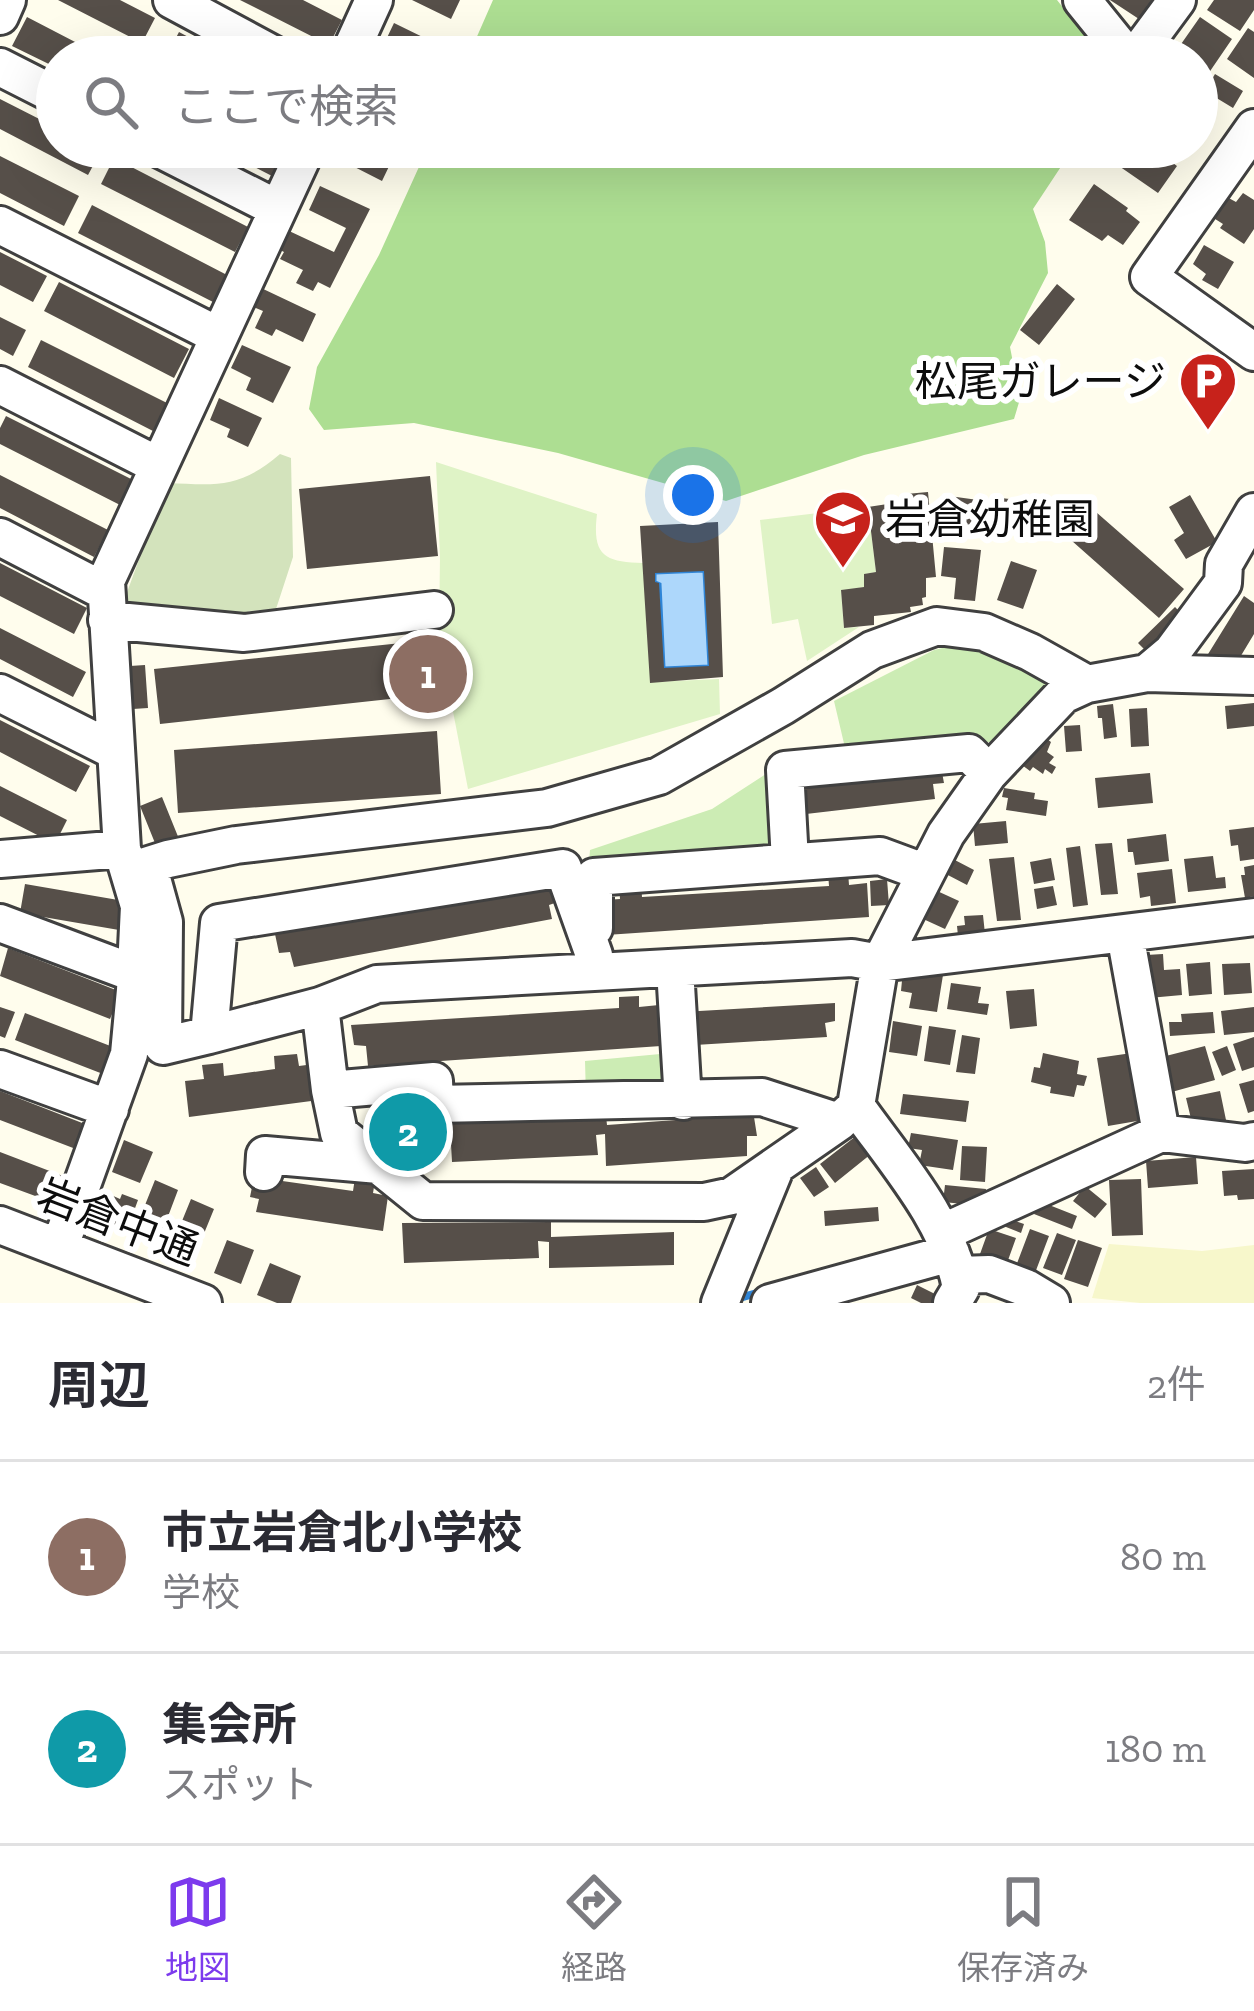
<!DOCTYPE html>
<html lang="ja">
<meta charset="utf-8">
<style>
body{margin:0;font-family:"Zilla Slab","Noto Sans JP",serif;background:#f7f7f7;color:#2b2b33}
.you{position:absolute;left:693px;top:495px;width:42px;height:42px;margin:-30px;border:9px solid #fff;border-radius:50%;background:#1a73e8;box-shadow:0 0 0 18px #1a73e833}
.badge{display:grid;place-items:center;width:78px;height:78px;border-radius:50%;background:#7c3aed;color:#fff;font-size:39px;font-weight:700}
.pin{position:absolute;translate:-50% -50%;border:6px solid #fff;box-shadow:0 3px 12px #0006}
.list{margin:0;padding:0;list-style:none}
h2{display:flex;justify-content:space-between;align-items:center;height:156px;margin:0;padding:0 48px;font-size:51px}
h2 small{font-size:39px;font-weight:400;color:#7c7c81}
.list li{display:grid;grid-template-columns:78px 1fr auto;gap:36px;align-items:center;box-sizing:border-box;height:192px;padding:0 48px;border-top:3px solid #e1e1e2}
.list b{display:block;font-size:45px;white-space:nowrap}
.list p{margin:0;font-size:39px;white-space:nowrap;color:#7c7c81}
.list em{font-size:39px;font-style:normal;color:#7c7c81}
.icon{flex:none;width:66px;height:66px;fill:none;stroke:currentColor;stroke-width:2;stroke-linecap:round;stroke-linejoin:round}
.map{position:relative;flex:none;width:1254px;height:1303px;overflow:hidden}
.search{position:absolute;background:#fff;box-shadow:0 12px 48px #0002;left:36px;right:36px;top:36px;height:132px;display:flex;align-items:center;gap:30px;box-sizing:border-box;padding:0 42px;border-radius:66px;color:#7c7c81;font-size:45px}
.sheet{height:540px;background:#fff}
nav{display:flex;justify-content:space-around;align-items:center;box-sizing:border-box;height:168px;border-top:3px solid #e1e1e2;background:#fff;font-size:33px;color:#7c7c81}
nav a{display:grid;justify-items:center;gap:6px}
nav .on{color:#7c3aed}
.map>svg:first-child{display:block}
.farmland{fill:#f7f7cb}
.green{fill:#ccecb4}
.forest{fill:#adde92}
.cemetery{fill:#d3e3bc}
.pitch{fill:#dff3c6}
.water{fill:#add7fb;stroke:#2f85d7;stroke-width:3}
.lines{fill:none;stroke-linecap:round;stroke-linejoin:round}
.stream{stroke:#2f85d7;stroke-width:8}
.building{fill:#564f49;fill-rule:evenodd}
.minor-casing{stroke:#404040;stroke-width:42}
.minor{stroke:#fff;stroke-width:36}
.labels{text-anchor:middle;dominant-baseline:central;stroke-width:12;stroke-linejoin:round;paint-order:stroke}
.poi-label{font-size:42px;fill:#0d0d0d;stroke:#fff;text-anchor:end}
.street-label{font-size:42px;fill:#0d0d0d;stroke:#fff}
</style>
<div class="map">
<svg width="1254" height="1303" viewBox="0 0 1254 1303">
<rect width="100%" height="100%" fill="#fffded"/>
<!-- farmland -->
<path class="farmland" d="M1109 1244 1202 1251 1254 1245V1303H1140L1092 1298Z"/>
<!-- green -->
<path class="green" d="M960 644 986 645 1054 684 1004 741 846 752 834 701 934 650Z
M775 768 776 841 768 852 589 863 590 850 712 809Z
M671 1053 673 1094 586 1097 585 1061Z"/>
<!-- forest -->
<path class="forest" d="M493 0H1057L1102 57H468Z
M428 147H1074L1033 209 1045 242 1048 273 1010 347 1020 399 1014 419 864 455 726 501 558 453 414 423 324 430 309 409 317 367 379 255Z"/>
<!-- cemetery -->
<path class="cemetery" d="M280 454 291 458 293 557 276 609 249 611 240 623 122 606 167 483C218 485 239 489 280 454Z"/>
<!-- pitch -->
<path class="pitch" d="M436 462 597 514C592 555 604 562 643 563L651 682 719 679 720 714 468 789 439 639 440 556Z
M868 507 876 572 865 574 864 587 841 591 844 628 859 627 807 661 798 619 772 624 760 520Z"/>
<!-- water -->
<path class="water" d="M704 571 709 666 664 668 660 584 655 582V573Z"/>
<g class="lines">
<!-- stream -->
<path class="stream" d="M732 1300 764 1291"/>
</g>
<!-- building -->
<path class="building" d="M58 0H120L155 18 142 43Z
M240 0H303L342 20 329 45Z
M412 0H460L451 19Z
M1110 0H1156L1142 21Z
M1214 0H1254V10L1240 31 1207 10Z
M27 17 104 57H57V68L12 46Z
M1200 17 1232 39 1204 80 1197 76V57H1172Z
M394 23 439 45 433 57H395L389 54 392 47 384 44Z
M1248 28 1254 32V78L1227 59Z
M179 32 226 57H166Z
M1215 74 1243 91 1233 108 1205 91Z
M0 99 57 128V147H93L101 151 88 175 0 129Z
M215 147H283L286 148 272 176Z
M337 147H375L394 156 382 181 333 156Z
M1109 147H1151L1177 166 1158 193 1103 155Z
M0 156 79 196 64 226 0 193Z
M114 158 248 227 235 252 101 184Z
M1094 184 1128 208 1126 211 1140 222 1123 245 1108 235 1102 241 1069 220Z
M320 186 370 209 330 288 318 282 313 291 296 283 303 270 280 259 284 252 278 249 287 230 334 252 346 228 309 210Z
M1243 193 1254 200V229L1244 244 1220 228 1223 224 1212 217 1225 196 1236 202Z
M92 205 227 275 213 302 78 233Z
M1204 245 1234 262 1218 289 1202 280 1206 274 1193 264Z
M0 252 47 276 33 302 0 285Z
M59 282 189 349 174 378 44 311Z
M1057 284 1075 299 1039 345 1020 330Z
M259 287 316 314 303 342 276 329 272 336 255 328 263 311 251 306Z
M0 317 26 330 13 356 0 349Z
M41 340 167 403 153 431 28 367Z
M242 345 291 367 273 403 246 390 251 378 231 368Z
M219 398 262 418 248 447 227 437 230 429 210 420Z
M6 416 135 481 122 506 0 444V428Z
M0 475 108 530 94 557 0 508Z
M430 476 438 556 307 569 299 489Z
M928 492 936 577 926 578V597L922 598 923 605 910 607 911 612 874 616V625L844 628 841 590 864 587V574L876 572 868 507 907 501 906 494Z
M942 495 978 500V504L987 506 983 534 938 526Z
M1190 495 1217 542 1186 559 1174 540 1184 533 1169 507Z
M1001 498 1037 502 1034 535 998 531Z
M1088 505 1184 589 1159 618 1063 533Z
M718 522 723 677 650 683 640 526ZM704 571 709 666 664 668 659 583 655 582V573Z
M944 547 981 550 975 601 954 599 956 578 941 576Z
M1011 561 1037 570 1023 609 997 600Z
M0 563 87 608 74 634 0 596Z
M1244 596 1254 603V634L1236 664 1222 655 1215 665 1205 659Z
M1175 607 1186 618 1149 654 1138 643Z
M0 628 86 672 73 697 0 659Z
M430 640 436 694 160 724 154 669Z
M145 665 148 708 133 709 130 666Z
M1254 703V726L1227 729 1225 706Z
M1113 704 1117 737 1104 739 1102 718H1098L1097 706Z
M1147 708 1149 746 1131 747 1129 709Z
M0 720 90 766 76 792 0 752Z
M1080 725 1082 751 1066 752 1064 726Z
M437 731 441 794 178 813 174 750Z
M1039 733 1051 742 1047 752 1054 757 1049 763 1056 767 1052 774 1045 769 1043 774 1033 767 1030 771 1018 762Z
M940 762 944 783 933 784 935 799 806 814 804 801 788 782Z
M1150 773 1153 803 1098 808 1095 778Z
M0 786 67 820 55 844 0 816Z
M1004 788 1035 793 1034 799 1048 801 1046 816 1006 810 1008 798 1002 797Z
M162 797 179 839 157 848 140 806Z
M1006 821 1008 843 975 846 973 824Z
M1254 827V859L1240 861 1238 845 1231 846 1229 830Z
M1166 834 1169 861 1135 865 1133 852H1128L1127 839Z
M1112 843 1118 894 1101 895 1095 844Z
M1080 846 1088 905 1073 907 1066 848Z
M1213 856 1216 878 1225 877 1226 888 1188 892 1184 859Z
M1014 857 1021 920 997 921 989 859Z
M951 858 974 870 967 885 944 873Z
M1051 858 1055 880 1034 884 1030 862Z
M1254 865V896L1245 898 1241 875H1245L1244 867Z
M1172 869 1176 903 1151 906 1150 896 1140 898 1137 873Z
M848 872 849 885 867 883 869 917 606 935 604 900 620 899 619 885 641 884 642 897 829 886 828 873Z
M887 879 889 905 871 906 870 881Z
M554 881 558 902 549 905 552 919 294 967 290 952 279 953 275 934Z
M25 884 124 901 119 930 20 913Z
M1053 886 1057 905 1037 909 1034 889Z
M935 890 959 901 945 929 921 918Z
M983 915 985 934 958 936 957 926 965 925 964 916Z
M8 948 121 992 110 1019 0 976Z
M1163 954 1164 970 1180 969 1182 995 1149 998 1146 955Z
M1210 962 1212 994 1189 996 1186 964Z
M1250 963 1252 993 1224 995 1222 964Z
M903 970 943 975 937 1012 909 1008 912 993 901 991Z
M951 983 981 987 978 1003 989 1004 987 1015 947 1009Z
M1034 989 1037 1026 1010 1029 1006 991Z
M639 996V1007L659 1005 661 1046 368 1066 366 1046 354 1045 351 1025 619 1008V997Z
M835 1003V1021L825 1023 827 1037 695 1045 682 1012Z
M0 1007 15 1012 5 1038 0 1036Z
M1254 1007V1032L1224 1035 1221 1011Z
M1213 1012 1215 1033 1170 1036 1169 1022H1182L1181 1014Z
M25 1013 113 1047 103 1074 15 1040Z
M893 1021 922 1026 917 1056 889 1052Z
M929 1026 956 1030 950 1065 924 1061Z
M962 1035 980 1038 975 1074 956 1072Z
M1254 1037V1067L1242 1071 1233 1044Z
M1205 1046 1215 1080 1168 1093 1158 1058Z
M1227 1046 1236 1070 1222 1076 1212 1052Z
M1043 1053 1079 1061 1077 1074 1087 1076 1084 1086 1077 1085 1074 1097 1050 1093 1051 1087 1031 1082 1034 1067 1040 1068Z
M1132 1053 1143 1120 1108 1126 1097 1058Z
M297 1054 299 1066 314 1064 319 1100 189 1117 185 1081 204 1079 202 1065 223 1063 224 1076 275 1069 274 1056Z
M1254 1080V1111L1248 1113 1239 1084Z
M0 1091 90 1126 81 1151 0 1120Z
M1220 1091 1226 1120 1193 1127 1186 1098Z
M418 1092 424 1144 395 1147 391 1118 379 1119 376 1097Z
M903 1094 969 1101 966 1122 900 1114Z
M596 1111 606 1116 607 1125 744 1115V1117H754L757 1136H747V1156L606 1166 605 1134 596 1135 598 1155 452 1162 451 1144 439 1143 438 1122Z
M911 1133 958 1140 953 1170 919 1165 922 1150 908 1148Z
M856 1136 871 1154 835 1183 820 1164Z
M124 1140 153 1152 140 1183 112 1172Z
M962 1146 987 1147 985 1182 960 1180Z
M0 1152 68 1178 57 1204 0 1183Z
M1196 1157 1198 1184 1148 1188 1146 1161Z
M816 1167 829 1187 814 1197 800 1178Z
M1254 1169V1199L1238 1200 1237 1195 1224 1196 1222 1171Z
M254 1177 353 1191 355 1178 375 1181 373 1193 388 1196 383 1231 256 1212 259 1199 250 1197Z
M1141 1179 1143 1235 1112 1236 1109 1180Z
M155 1180 178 1190 161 1235 137 1225Z
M945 1185 986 1189 984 1206 943 1202Z
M1085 1186 1107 1204 1095 1218 1073 1201Z
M109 1194 120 1199 122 1194 138 1200 127 1230 99 1219Z
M191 1199 214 1209 194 1258 177 1251 188 1223 182 1221Z
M1039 1201 1077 1216 1072 1229 1034 1214Z
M878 1207 879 1221 825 1226 824 1211Z
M1004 1217 1024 1224 1021 1233 1001 1225Z
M551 1222V1237L674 1232V1265L549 1268V1242L538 1241 539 1258 404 1263 402 1223Z
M989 1229 1016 1238 1007 1263 980 1254Z
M1030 1229 1049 1236 1035 1273 1016 1266Z
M1057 1233 1076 1240 1062 1275 1043 1268Z
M227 1240 254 1250 241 1284 214 1273Z
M1078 1240 1102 1248 1088 1287 1064 1279Z
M270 1263 301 1276 291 1303H277L257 1295Z
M917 1285 939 1296 936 1303H921L911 1298Z"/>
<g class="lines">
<!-- minor casing -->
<g class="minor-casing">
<path id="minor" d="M172 0 278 57
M1082 0 1128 57
M0 16 7 0
M348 57 374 0
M1135 57 1177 0
M0 67 57 96
M1254 128 1149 277 1254 352
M156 147 278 209
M0 225 219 336
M0 385 159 466
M0 537 106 592
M107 620 244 633 434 610
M1147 673 1254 676
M0 693 115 751
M0 859 122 849
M790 861 785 770 969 753 989 773
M130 871 168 859 236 845 547 808 659 776 783 706 872 650 937 626 984 632 1030 652 1087 684
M151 875 164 922 163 1046 209 1035
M0 923 136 974
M594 928V877L880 856 926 873
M1125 934 1161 1133
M594 955 563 868 219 923 209 1035 320 1006 377 984 852 958 880 963 1254 917
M675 969 683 1101
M320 1006 330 1090 339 1133 423 1201 704 1202 732 1196 839 1122 856 1106
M0 1069 110 1109
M330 1090 434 1081 435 1104 762 1097 839 1122
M264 1172 265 1155 379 1165
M0 1225 203 1303
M944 1232 1161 1133 1245 1143 1254 1141
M60 1246 129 1054 135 990 139 906 122 849 106 581 307 147
M959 1275 989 1274 1026 1288 1051 1303
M720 1303 776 1166
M770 1303 951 1253
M952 1303 961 1288C949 1221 895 1161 856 1106L880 963 946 834 989 773 1063 695 1087 684 1147 673 1172 652 1223 583 1224 564 1254 512"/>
</g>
<!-- minor -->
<use href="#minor" class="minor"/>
</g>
<!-- icons -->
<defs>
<g id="parking-pin" transform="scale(3)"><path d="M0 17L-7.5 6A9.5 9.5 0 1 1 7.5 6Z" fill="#c7221b" stroke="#fff"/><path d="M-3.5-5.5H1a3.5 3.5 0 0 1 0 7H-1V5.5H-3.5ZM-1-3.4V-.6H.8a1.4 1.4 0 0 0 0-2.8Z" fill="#fff"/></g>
<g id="school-pin" transform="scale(3)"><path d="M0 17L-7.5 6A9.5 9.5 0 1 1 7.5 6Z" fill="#c7221b" stroke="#fff"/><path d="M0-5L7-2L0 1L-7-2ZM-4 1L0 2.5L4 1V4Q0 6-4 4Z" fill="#fff"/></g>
</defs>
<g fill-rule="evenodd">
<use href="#parking-pin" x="1208" y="381"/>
<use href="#school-pin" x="843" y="519"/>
</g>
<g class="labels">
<!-- poi labels -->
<g class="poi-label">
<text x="1166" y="381">松尾ガレージ</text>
<text x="885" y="519" text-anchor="start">岩倉幼稚園</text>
</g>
<!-- street labels -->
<g class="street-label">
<text transform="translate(118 1222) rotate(21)">岩倉中通</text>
</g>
</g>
</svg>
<div class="you"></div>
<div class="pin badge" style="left:428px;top:674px;background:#8d6e63">1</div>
<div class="pin badge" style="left:408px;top:1132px;background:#0f9aa8">2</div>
<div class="search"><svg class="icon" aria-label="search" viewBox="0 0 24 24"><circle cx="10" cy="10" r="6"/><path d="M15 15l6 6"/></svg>ここで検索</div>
</div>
<section class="sheet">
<h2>周辺<small>2件</small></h2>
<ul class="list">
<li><span class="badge" style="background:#8d6e63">1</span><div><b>市立岩倉北小学校</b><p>学校</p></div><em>80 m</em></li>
<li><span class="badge" style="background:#0f9aa8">2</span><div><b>集会所</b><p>スポット</p></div><em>180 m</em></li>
</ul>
</section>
<nav>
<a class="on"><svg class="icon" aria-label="map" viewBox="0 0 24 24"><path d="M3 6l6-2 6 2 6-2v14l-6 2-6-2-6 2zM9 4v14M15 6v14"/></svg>地図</a>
<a><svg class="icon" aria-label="directions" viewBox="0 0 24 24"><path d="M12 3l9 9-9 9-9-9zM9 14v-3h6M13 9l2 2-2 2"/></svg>経路</a>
<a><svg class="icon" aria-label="saved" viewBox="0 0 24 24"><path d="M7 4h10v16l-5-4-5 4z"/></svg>保存済み</a>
</nav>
